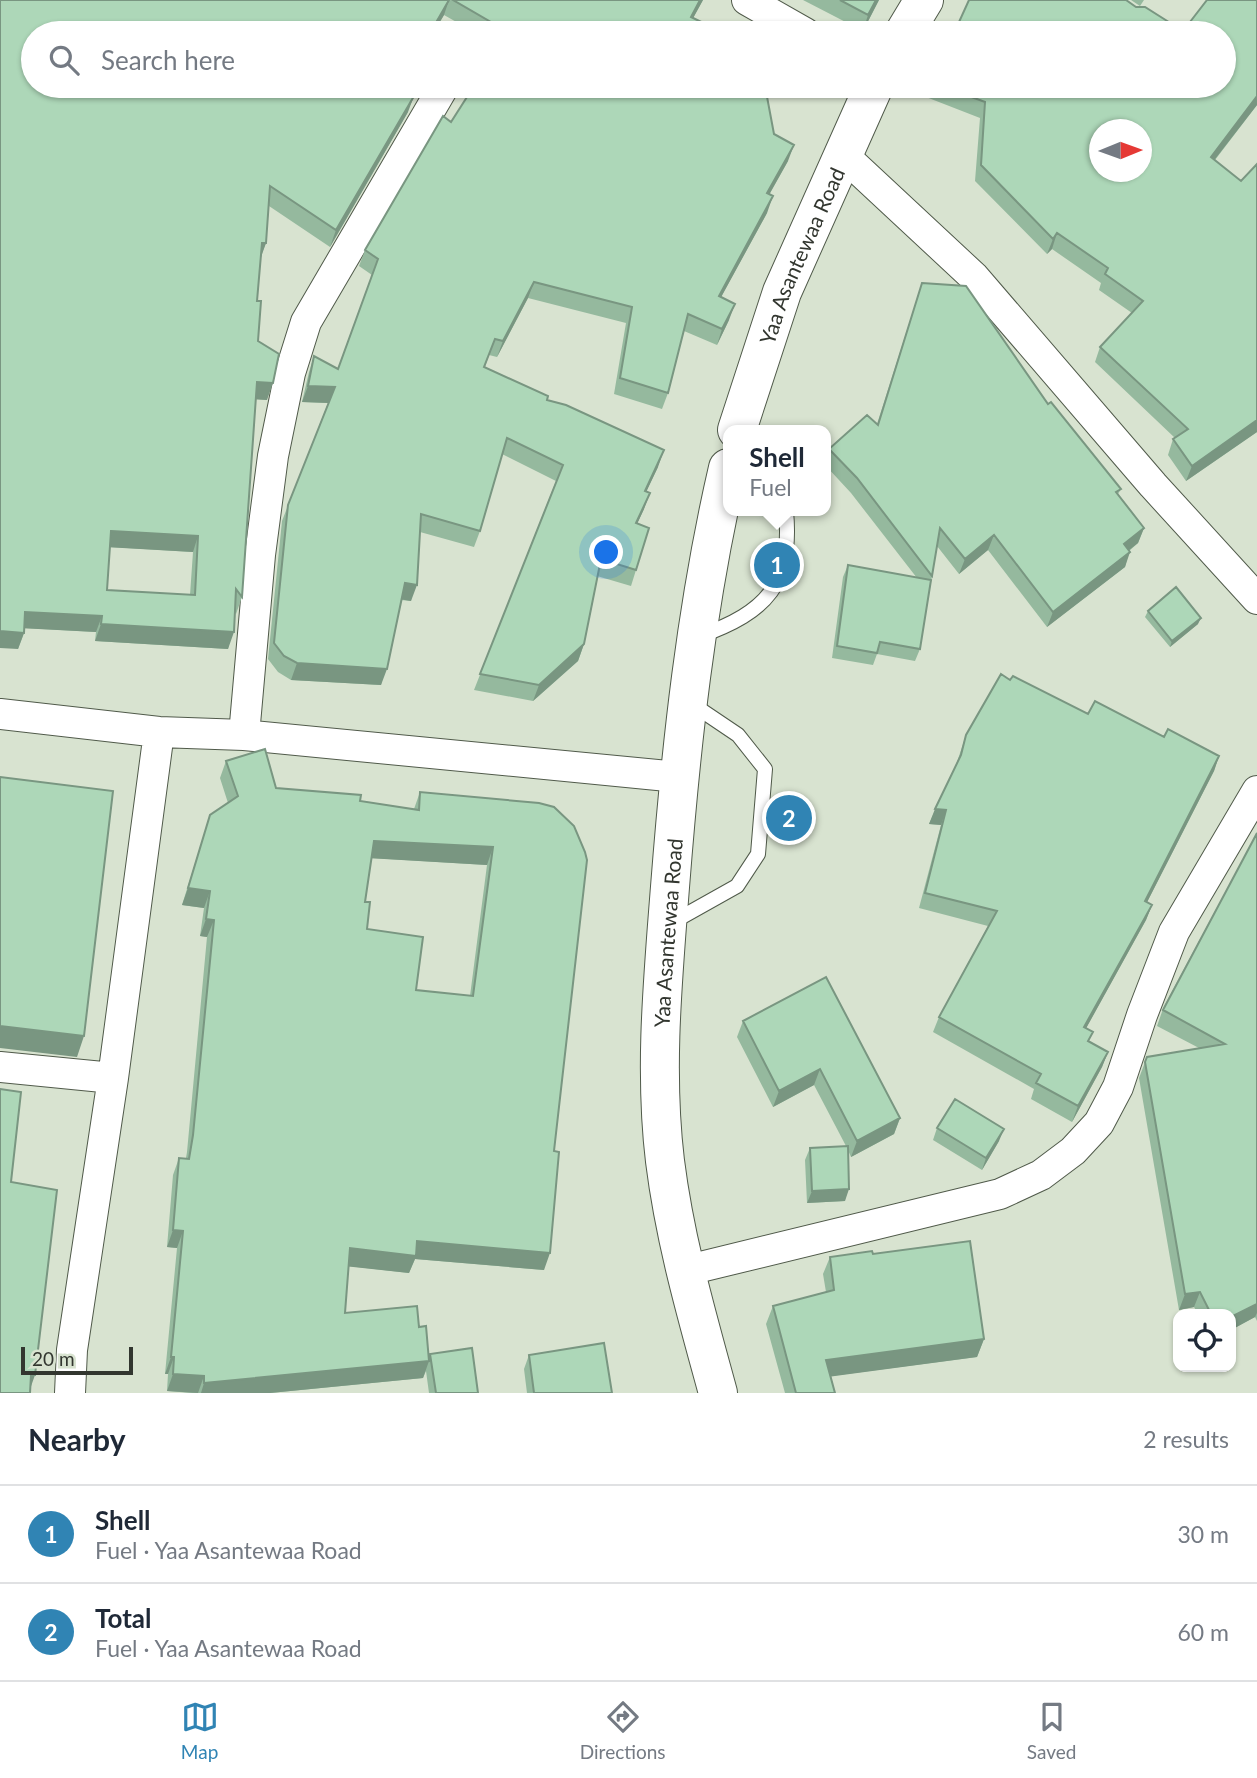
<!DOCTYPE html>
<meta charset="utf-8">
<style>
body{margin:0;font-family:Lato,sans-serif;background:#f6f6f7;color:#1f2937}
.controls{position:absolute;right:21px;bottom:21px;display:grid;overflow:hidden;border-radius:14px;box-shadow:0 2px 5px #0004}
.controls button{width:63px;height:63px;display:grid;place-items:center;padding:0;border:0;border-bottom:2px solid #e0e1e3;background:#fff;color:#1f2937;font:35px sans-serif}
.compass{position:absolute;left:1089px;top:119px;width:63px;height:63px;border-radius:50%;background:#fff;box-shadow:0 2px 5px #0004;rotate:89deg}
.scale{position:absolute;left:21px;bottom:18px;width:112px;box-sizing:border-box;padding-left:7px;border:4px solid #32362f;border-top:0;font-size:19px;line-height:24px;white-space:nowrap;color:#32362f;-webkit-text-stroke:5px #d8e3d0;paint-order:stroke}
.you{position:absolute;left:607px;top:553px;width:24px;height:24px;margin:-18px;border:5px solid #fff;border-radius:50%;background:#1a73e8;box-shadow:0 0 0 10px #1a73e833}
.badge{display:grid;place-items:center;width:46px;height:46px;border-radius:50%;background:#3084b4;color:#fff;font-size:23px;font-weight:700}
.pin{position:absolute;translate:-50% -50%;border:4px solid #fff;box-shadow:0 2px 7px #0006}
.popup{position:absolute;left:723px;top:425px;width:108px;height:91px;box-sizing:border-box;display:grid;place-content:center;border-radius:14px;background:#fff;filter:drop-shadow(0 2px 5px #0005);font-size:23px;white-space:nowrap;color:#747a83}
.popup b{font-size:26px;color:#1f2937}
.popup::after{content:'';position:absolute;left:50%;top:100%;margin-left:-14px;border:14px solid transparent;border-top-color:#fff}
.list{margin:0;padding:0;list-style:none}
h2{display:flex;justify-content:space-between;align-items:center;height:91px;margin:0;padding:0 28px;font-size:30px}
h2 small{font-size:23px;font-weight:400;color:#747a83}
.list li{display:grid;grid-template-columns:46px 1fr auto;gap:21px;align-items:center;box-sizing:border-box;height:98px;padding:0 28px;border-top:2px solid #e0e1e3}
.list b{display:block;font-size:26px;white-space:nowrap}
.list p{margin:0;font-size:23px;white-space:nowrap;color:#747a83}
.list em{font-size:23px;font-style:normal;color:#747a83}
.icon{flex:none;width:38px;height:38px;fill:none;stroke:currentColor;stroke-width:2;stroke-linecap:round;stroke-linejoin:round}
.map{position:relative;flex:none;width:1257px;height:1393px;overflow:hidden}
.search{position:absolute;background:#fff;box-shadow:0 2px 5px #0004;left:21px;right:21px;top:21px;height:77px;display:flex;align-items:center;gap:18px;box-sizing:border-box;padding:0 24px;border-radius:38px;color:#747a83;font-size:26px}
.sheet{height:287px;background:#fff}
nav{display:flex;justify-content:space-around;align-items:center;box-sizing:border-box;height:98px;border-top:2px solid #e0e1e3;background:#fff;font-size:19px;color:#747a83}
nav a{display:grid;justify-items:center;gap:4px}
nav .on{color:#3084b4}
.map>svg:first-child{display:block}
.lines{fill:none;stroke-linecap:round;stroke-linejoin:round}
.lane-casing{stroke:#505a4a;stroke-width:16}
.street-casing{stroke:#505a4a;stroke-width:32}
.secondary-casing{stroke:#505a4a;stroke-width:40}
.lane{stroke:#fff;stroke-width:14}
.street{stroke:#fff;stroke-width:30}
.secondary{stroke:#fff;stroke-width:38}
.wall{fill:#95b99e;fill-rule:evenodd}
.shaded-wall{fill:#799681}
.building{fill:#add7b8;stroke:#799681;stroke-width:2;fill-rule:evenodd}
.labels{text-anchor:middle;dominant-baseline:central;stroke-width:5;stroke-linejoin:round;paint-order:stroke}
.street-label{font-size:21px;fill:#32362f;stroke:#d8e3d0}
</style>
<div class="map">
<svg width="1257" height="1393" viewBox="0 0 1257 1393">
<rect width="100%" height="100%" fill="#d8e3d0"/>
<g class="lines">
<!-- lane casing -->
<g class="lane-casing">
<path id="lane" d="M700 636C767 612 793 584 786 511
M671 923 737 886 758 854 765 769 738 735 692 704"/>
</g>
<!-- street casing -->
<g class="street-casing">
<path id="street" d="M747 0 805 33
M843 155 974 277 1153 485 1257 599
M0 714 159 732 244 735 678 777
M244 735 260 555 273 456 290 373 306 322 444 86
M0 1067 113 1078
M684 1271 1000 1194 1041 1175 1073 1151 1099 1123 1118 1087 1142 1015 1174 932 1257 791
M70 1393 72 1350 113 1078 159 732"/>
</g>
<!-- secondary casing -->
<g class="secondary-casing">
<g id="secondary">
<path d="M904 33 924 0"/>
<path id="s1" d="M737 430 782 292 874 86"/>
<path id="s2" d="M718 1393C697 1316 675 1241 665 1161 654 1070 663 978 670 887 681 746 696 606 728 468"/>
</g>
</g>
<!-- lane -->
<use href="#lane" class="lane"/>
<!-- street -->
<use href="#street" class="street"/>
<!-- secondary -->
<use href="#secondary" class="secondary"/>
</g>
<!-- wall -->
<path class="wall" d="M0 0H703L693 18 724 33H476L444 15 402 87 408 112 330 247 269 206 266 243 260 258 257 301 258 341 267 400 256 399 242 597 236 614 235 613 228 649 95 641 96 632 24 628V633L18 649ZM110 547 193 552 190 595 107 590Z
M803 0H879L863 31Z
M1131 0H1144L1140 6Z
M1257 0V105L1215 160 1241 181 1257 164V432L1186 481 1168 455 1173 439 1175 438 1095 362 1100 347 1132 313 1099 290 1101 283 1052 249 1047 254 975 181 980 118 926 97 930 86H1224L954 33 1136 7 1183 31Z
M451 122 774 134 788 161 769 195 767 213 721 297 729 320 717 345 684 331 668 393 662 409 614 394 626 323 528 298 497 357 489 355 485 367 547 400 658 467 646 492 644 509 637 524 636 570 631 586 597 576 584 644 578 661 533 701 474 690 556 481 502 454 480 531 474 547 420 532 411 601 401 600 381 685 291 680 278 672 268 659 282 521 328 403 302 402 309 372 314 356 338 369 372 275 359 266 365 250Z
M922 283 1048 404 1121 489 1118 494 1144 528 1138 543 1129 551 1125 567 1047 627 988 550 959 574 937 546 920 649 915 661 877 654 873 665 832 658 843 577 848 565 917 578 851 493 826 466V458L829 449 877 424Z
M1148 611 1198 624 1170 647 1145 617Z
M1010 680 1088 714 1164 737 1219 756 1214 771 1147 902 1152 905 1146 920 1086 1028 1090 1042 1108 1052 1102 1067 1072 1122 1031 1099 1034 1089 933 1032 939 1017 988 926 919 908 941 825 929 824 957 762 966 735Z
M226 761 276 788 414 809 420 792 539 803 554 1151 544 1270 415 1259 409 1273 348 1266 345 1313 419 1327 429 1358 430 1354 478 1393H429L426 1371 423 1378 270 1393H192L167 1391 168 1374H165L177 1248 167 1247 173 1175 179 1158H186L187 1152 207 937 200 936 204 908 182 905 210 815 228 803 220 778ZM371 858 487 865 470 996 416 990 367 929 365 902Z
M1257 833V1321L1255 1317 1231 1330V1314H1198L1194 1307 1179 1310 1139 1078 1147 1057 1199 1048 1157 1026 1164 1006Z
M743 1021 900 1118 894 1134 851 1157 848 1150 845 1201 807 1203 805 1160 810 1148 846 1146 814 1085 773 1107 737 1037Z
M937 1128 999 1141 982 1170 933 1140Z
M873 1254 984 1339 977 1357 831 1376 835 1393H785L766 1324 773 1306 826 1292 823 1274 830 1257Z
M529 1355 612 1393H527L524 1369Z"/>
<!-- shaded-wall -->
<path class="shaded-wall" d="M449 0 444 15 433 33H430Z
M700 0H703L685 33 691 17Z
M876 0H879L863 31 868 15Z
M414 96 408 112 330 247 336 230Z
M1257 96V105L1205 172 1211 157Z
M794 145 788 161 761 209 767 193Z
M773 196 767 213 713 312 719 296Z
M1057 233 1052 249 1047 254 1053 239Z
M262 243H266L260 260Z
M534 282 528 298 497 357 503 341Z
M735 304 729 320 717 345 722 329Z
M257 382 273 383 267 400 251 399Z
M308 386 335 387 329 403 302 402Z
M1257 420V432L1186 481 1192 466Z
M664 450 658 467 639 507 645 491Z
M650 493 644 509 630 539 636 523Z
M1144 528 1138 543 1118 559 1124 544Z
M111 531 198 536 193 552 105 547Z
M994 535 988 550 959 574 965 559Z
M1130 552 1125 567 1047 627 1053 612Z
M405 583 417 585 411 601 399 599Z
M25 612 102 616 96 632 19 628Z
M1201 618 1198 624 1170 647 1172 641Z
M101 624 234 632 228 649 95 641Z
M0 631 24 633 18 649 0 648Z
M584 644 578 661 533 701 539 685Z
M297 663 387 669 381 685 291 680Z
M1219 756 1214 771 1140 916 1145 901Z
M935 809 946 810 941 825 929 824Z
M374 841 493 847 487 865 367 858Z
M188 888 210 891 204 908 182 905Z
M1152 905 1146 920 1078 1043 1084 1027Z
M206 919 214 920 207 937 200 936Z
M0 1026 84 1036 77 1057 0 1048Z
M1108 1052 1102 1067 1072 1122 1078 1106Z
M820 1069 814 1085 773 1107 779 1091Z
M900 1118 894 1134 851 1157 857 1141Z
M1004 1129 999 1141 982 1170 986 1158Z
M849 1189 845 1201 807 1203 812 1191Z
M173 1230 183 1231 177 1248 167 1247Z
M417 1241 550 1253 544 1270 415 1259 409 1273 344 1266 350 1248Z
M1200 1292 1194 1307 1179 1310 1185 1294Z
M1257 1304V1313L1255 1317 1231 1330V1317Z
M984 1339 977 1357 820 1378 826 1360Z
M171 1357H174L168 1374H165Z
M429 1361 423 1378 270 1393H201L204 1383Z
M173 1374 204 1376 198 1393 167 1391Z
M31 1375H35L29 1392Z"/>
<!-- building -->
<path class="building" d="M0 0H449L430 33H33V86H399L414 96 336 230 270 186 266 243H262L257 301H261L258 341 279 354 273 383 257 382 242 597 236 589 234 632 101 624 102 616 25 612 24 633 0 631ZM111 531 198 536 195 595 107 590Z
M453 0H700L691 17 724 33H507L508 32Z
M840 0H876L868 15Z
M969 0H1126L1136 7H1145L1183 31 1207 0H1257V96L1211 157 1241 181 1257 164V420L1192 466 1173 439 1188 429 1100 347 1143 301 1105 274 1108 268 1057 233 1053 239 981 165 985 102 942 86H1224V33H954ZM1100 130H1142V172H1100Z
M474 86H765L774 134 794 145 767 193 773 196 719 296 735 304 722 329 688 314 668 393 620 378 632 307 534 282 503 341 495 339 484 367 548 396 547 400 566 405 664 450 645 491 650 493 636 523 649 528 636 570 601 559 584 644 539 685 480 674 563 465 507 438 480 531 421 514 417 585 405 583 387 669 297 663 284 656 274 643 288 505 335 387 308 386 314 356 338 369 378 259 365 250 443 116 451 122Z
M922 283 966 286 1048 404 1051 402 1121 489 1116 492 1144 528 1124 544 1130 552 1053 612 994 535 965 559 940 528 932 576 857 478 829 449 867 415 878 425Z
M848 565 931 580 920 649 880 642 877 653 837 646Z
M1176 587 1201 618 1172 641 1148 611Z
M1001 674 1010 680 1013 676 1088 714 1095 701 1164 737 1168 729 1219 756 1145 901 1152 905 1084 1027 1093 1032 1088 1041 1108 1052 1078 1106 1036 1083 1041 1074 939 1017 997 911 925 893 946 810 935 809 961 755 966 735Z
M265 749 276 788 361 795 360 801 419 810 420 792 539 803 554 807 574 826 585 852 587 860 554 1151 559 1152 550 1253 417 1241 416 1256 350 1248 345 1313 417 1306 419 1327 426 1326 429 1361 204 1383V1376L173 1374 174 1357H171L183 1231 173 1230 179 1158 189 1159 193 1135 214 920 206 919 210 891 188 888 210 815 238 796 226 761ZM374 841 493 847 473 996 416 990 423 937 367 929 370 902H365Z
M0 777 113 791 84 1036 0 1026Z
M1257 833V1304L1231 1317V1314H1211L1200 1292 1185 1294 1145 1062 1147 1057 1225 1044 1163 1010Z
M826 977 900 1118 857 1141 820 1069 779 1091 743 1021Z
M0 1089 21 1092 11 1182 57 1190 35 1375H31L30 1393H0Z
M955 1099 1004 1129 986 1158 937 1128Z
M848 1146 849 1189 812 1191 810 1148Z
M970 1241 984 1339 826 1360 835 1393H796L773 1306 834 1290 830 1257 872 1251 873 1254Z
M604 1343 612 1393H534L529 1355Z
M472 1348 478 1393H436L430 1354Z"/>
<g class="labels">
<!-- street labels -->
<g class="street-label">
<text stroke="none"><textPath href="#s1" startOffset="186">Yaa Asantewaa Road</textPath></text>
<text stroke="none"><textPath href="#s2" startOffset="467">Yaa Asantewaa Road</textPath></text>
</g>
</g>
</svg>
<div class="controls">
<button><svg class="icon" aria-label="locate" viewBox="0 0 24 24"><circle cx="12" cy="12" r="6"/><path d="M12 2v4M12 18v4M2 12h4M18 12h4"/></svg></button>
</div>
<svg class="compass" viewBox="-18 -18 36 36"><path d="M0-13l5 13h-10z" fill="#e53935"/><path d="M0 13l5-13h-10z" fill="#747a83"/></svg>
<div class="scale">20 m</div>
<div class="you"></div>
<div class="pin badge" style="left:777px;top:565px">1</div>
<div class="popup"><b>Shell</b>Fuel</div>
<div class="pin badge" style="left:789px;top:818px">2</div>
<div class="search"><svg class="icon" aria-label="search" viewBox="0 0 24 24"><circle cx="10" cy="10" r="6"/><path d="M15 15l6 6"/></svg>Search here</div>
</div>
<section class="sheet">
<h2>Nearby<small>2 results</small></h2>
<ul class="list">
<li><span class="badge">1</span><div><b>Shell</b><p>Fuel · Yaa Asantewaa Road</p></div><em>30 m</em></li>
<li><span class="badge">2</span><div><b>Total</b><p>Fuel · Yaa Asantewaa Road</p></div><em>60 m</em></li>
</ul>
</section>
<nav>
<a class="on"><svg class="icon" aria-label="map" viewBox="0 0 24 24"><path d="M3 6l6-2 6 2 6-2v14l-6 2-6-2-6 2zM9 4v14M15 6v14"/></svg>Map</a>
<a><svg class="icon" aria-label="directions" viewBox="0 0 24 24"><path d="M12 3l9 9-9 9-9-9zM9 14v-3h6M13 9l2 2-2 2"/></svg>Directions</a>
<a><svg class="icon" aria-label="saved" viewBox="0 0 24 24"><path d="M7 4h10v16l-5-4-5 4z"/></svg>Saved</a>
</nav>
